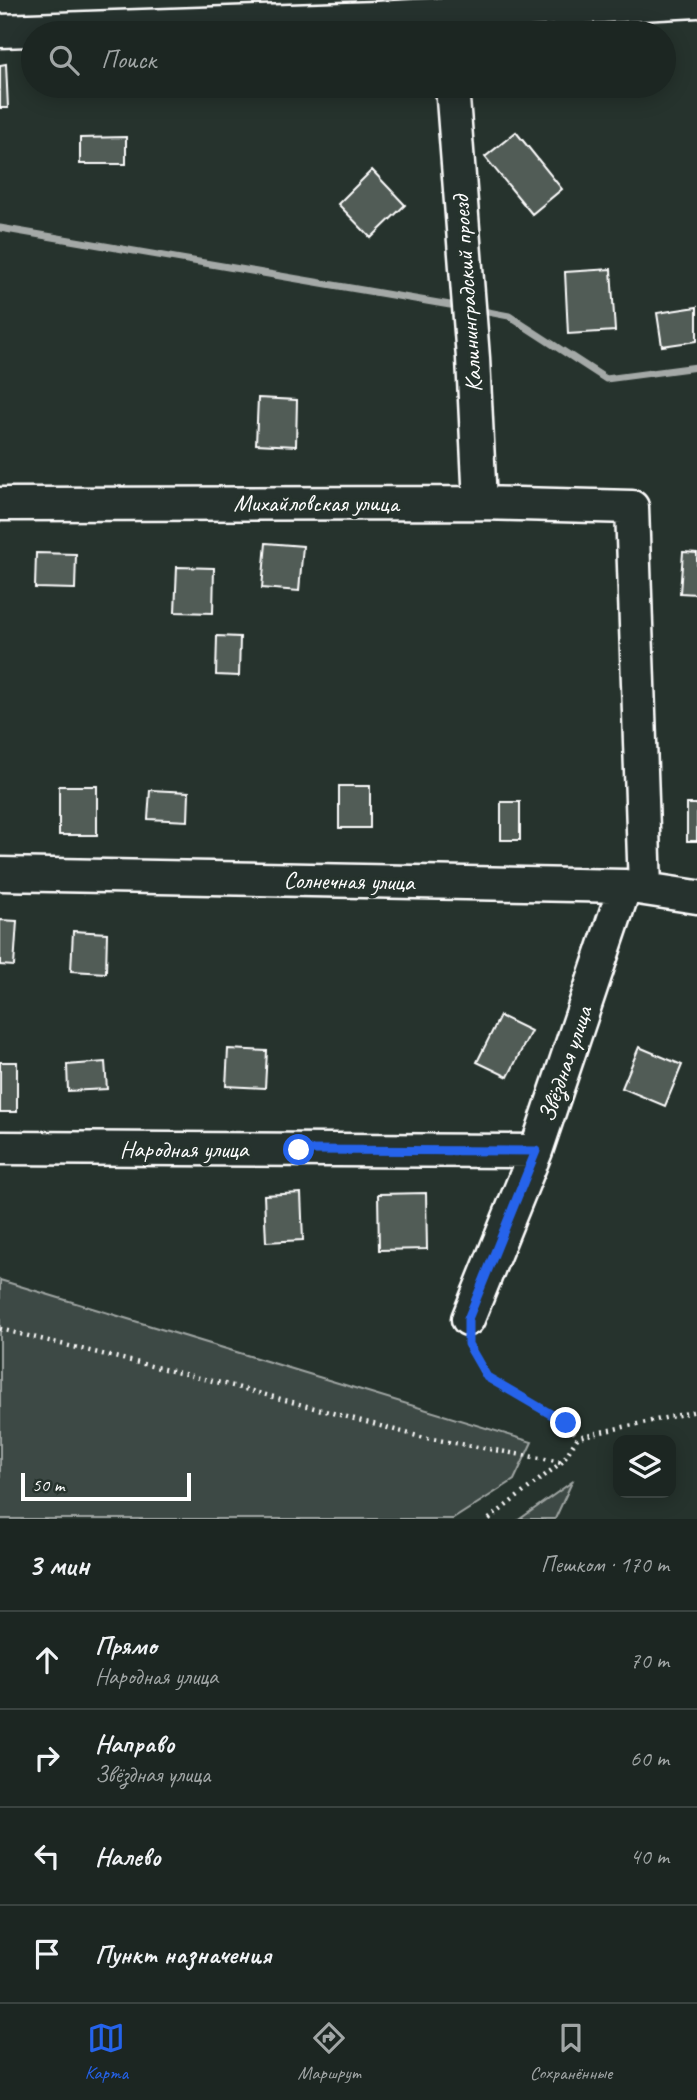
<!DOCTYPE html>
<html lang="ru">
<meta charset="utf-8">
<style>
body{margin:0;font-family:Caveat,sans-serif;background:#29322f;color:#f1f3f6}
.controls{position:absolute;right:21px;bottom:21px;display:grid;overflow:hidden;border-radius:14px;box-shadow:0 4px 18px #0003}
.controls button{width:63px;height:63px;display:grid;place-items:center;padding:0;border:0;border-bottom:2px solid #3a4340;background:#1c2622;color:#f1f3f6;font:35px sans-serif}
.scale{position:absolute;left:21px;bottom:18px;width:170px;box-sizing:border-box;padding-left:7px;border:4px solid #fff;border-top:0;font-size:19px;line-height:24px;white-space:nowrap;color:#fff;-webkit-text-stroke:5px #26332d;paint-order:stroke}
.stop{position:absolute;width:21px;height:21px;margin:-16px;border:5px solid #2563eb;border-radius:50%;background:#fff}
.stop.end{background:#2563eb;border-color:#fff;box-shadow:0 2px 7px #0008}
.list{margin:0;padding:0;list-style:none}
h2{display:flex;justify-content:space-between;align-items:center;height:91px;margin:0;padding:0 28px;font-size:30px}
h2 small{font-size:23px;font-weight:400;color:#a0a5a5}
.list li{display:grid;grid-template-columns:46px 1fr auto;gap:21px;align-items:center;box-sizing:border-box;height:98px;padding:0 28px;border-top:2px solid #3a4340}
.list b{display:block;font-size:26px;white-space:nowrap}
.list p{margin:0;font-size:23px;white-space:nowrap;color:#a0a5a5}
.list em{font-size:23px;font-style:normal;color:#a0a5a5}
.icon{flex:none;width:38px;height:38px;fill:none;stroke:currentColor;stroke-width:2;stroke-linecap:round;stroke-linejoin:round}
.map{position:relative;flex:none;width:697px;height:1519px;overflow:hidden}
.search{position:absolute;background:#1c2622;box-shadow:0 4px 18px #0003;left:21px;right:21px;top:21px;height:77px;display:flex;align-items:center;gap:18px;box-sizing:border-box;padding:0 24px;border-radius:38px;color:#a0a5a5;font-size:26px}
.sheet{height:483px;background:#1c2622}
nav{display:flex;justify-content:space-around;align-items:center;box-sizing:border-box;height:98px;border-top:2px solid #3a4340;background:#1c2622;font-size:19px;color:#a0a5a5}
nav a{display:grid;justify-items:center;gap:4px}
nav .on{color:#2563eb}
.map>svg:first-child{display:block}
.green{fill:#3e4944;stroke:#9ea4a2;stroke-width:2}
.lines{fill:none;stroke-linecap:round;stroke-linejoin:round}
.stream{stroke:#a4a9a7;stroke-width:7}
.building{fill:#515c57;stroke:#fff;stroke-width:2}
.minor-casing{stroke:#fff;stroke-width:37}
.path{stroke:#fff;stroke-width:4.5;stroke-dasharray:2 5;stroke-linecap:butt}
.minor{stroke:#26332d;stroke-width:32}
.route{stroke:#2563eb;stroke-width:9}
.labels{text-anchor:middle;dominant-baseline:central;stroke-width:7;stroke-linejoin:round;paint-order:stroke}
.street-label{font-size:24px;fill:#fff;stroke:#26332d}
</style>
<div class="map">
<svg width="697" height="1519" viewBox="0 0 697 1519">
<rect width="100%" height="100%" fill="#26332d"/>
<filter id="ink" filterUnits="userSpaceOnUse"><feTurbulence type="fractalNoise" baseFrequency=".0143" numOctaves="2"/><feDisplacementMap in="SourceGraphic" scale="14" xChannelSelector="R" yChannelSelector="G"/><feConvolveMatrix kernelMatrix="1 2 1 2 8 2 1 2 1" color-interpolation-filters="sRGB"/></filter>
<g filter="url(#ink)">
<!-- green -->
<path class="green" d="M0 1280 532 1442 514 1480 453 1519H0Z
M572 1482 555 1519H520Z"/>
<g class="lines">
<!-- stream -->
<path class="stream" d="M0 228 450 305
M488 312 509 316 606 379 697 367"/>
</g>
<!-- building -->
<path class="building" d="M6 64 8 108H0V65Z
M516 132 562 189 532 214 485 157Z
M126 137V164H80V138Z
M372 170 405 205 371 238 338 204Z
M611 269 615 331 568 334 565 272Z
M697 307V341L662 346 657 313Z
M258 398 297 400 296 446 256 444Z
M266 543 303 546 299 591 262 588Z
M683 552 697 553V594L680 593Z
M36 553 76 554 75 589 35 588Z
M177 567 214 568 213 613 175 612Z
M217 636 240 637 239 676 216 675Z
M59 786H97V835H59Z
M339 786H370V828H339Z
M150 790 189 792 188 821 148 819Z
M501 802H520V840H501Z
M687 804H697V841H687Z
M0 920 17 921 14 966 0 965Z
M73 931 107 933 106 973 71 971Z
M500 1016 531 1031 508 1077 477 1062Z
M639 1047 682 1065 665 1106 622 1088Z
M228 1049 267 1051 265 1088 226 1086Z
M0 1062H17V1112H0Z
M105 1062 107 1089 68 1091 67 1065Z
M301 1193 303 1240 266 1242 264 1195Z
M426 1193 427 1249 379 1250 378 1194Z"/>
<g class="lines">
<!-- minor casing -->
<g class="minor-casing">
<path id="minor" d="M0 31 376 18 697 1
M452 86 473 358 480 503
M0 504 480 503 632 507 645 888
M0 874 625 886 697 897
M0 1148 536 1151
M468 1319 536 1151 625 886"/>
</g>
<!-- path -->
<path class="path" d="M0 1329 233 1386 421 1437 562 1462
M468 1345 487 1377 566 1423 578 1437
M489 1519 562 1462 578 1437 697 1411"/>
<!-- minor -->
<use href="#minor" class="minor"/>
</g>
</g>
<g class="lines" filter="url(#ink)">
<!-- route -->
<path class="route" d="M299 1150 536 1151 468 1319V1344L487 1377 566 1423"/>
</g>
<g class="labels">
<!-- street labels -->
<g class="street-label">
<text transform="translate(467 294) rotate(-94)">Калининградский проезд</text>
<text x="316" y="503">Михайловская улица</text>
<text transform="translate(349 881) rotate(1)">Солнечная улица</text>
<text transform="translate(565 1064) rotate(-71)">Звёздная улица</text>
<text x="184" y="1149">Народная улица</text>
</g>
</g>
</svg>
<div class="controls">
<button><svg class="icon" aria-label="layers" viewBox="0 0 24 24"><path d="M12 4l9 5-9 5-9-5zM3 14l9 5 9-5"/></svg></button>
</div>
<div class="scale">50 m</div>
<div class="stop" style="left:299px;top:1150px"></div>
<div class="stop end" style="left:566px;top:1423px"></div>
<div class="search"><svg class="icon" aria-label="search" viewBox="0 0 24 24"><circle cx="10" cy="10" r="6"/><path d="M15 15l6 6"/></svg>Поиск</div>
</div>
<section class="sheet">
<h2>3 мин<small>Пешком · 170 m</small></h2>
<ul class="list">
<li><svg class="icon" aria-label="ahead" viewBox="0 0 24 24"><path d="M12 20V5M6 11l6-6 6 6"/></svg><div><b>Прямо</b><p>Народная улица</p></div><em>70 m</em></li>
<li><svg class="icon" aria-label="right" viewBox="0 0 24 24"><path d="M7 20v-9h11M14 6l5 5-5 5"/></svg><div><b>Направо</b><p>Звёздная улица</p></div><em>60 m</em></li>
<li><svg class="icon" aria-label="left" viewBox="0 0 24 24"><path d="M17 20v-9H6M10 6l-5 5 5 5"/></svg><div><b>Налево</b></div><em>40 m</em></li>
<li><svg class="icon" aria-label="arrive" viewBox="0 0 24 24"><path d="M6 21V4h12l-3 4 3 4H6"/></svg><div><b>Пункт назначения</b></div></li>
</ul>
</section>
<nav>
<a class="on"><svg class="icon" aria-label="map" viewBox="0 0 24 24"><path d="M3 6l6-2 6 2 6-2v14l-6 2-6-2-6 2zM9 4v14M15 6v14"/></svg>Карта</a>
<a><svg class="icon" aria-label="directions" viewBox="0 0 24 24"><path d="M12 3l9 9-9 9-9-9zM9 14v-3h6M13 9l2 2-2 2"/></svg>Маршрут</a>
<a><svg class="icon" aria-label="saved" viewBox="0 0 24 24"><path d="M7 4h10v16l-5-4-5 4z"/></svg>Сохранённые</a>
</nav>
